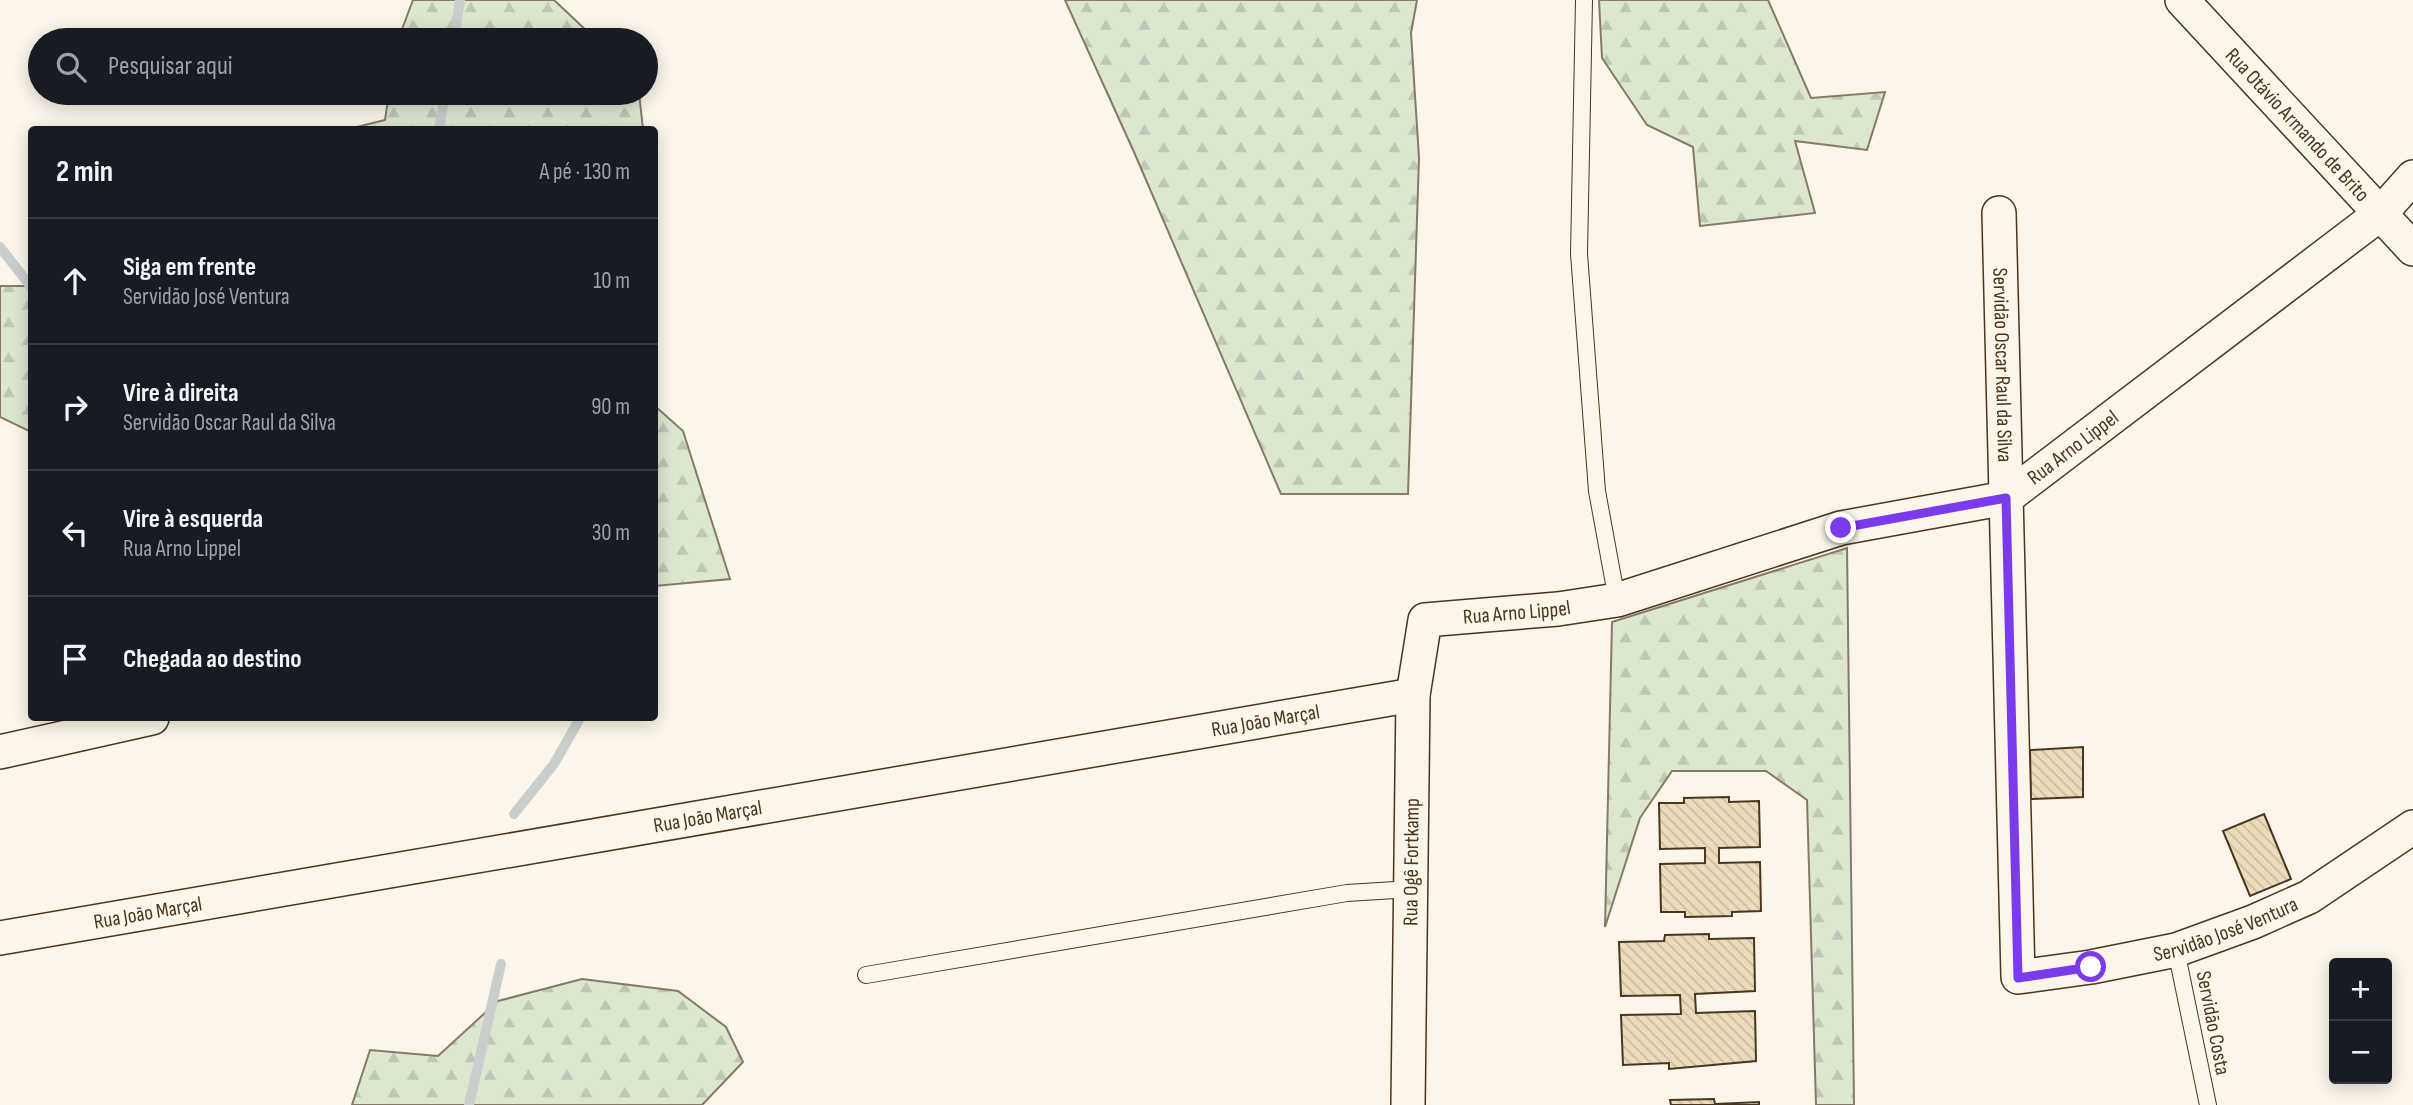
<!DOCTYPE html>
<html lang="pt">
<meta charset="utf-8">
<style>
body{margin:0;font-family:"Sofia Sans Condensed",sans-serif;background:#20242c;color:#f1f3f6}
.controls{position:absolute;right:21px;bottom:21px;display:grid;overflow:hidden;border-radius:7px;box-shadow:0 4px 18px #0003}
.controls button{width:63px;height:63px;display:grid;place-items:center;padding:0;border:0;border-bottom:2px solid #363941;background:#171b24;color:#f1f3f6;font:35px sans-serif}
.stop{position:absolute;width:21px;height:21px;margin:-16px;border:5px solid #7c3aed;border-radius:50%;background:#fff}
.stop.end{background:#7c3aed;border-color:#fff;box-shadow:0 2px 7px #0008}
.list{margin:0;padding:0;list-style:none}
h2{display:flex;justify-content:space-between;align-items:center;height:91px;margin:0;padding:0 28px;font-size:30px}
h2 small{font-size:23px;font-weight:400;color:#9ea1a6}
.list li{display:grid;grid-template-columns:46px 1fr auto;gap:21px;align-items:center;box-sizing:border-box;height:126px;padding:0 28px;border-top:2px solid #363941}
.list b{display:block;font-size:26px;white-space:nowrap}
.list p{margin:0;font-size:23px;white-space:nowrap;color:#9ea1a6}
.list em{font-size:23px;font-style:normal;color:#9ea1a6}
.icon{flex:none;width:38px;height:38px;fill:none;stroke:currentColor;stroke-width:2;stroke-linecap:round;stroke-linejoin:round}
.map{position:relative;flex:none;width:2413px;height:1105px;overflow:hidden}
.search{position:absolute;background:#171b24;box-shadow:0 4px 18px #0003;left:28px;top:28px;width:630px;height:77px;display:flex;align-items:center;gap:18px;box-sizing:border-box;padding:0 24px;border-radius:38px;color:#9ea1a6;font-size:26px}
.panel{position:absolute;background:#171b24;box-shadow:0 4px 18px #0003;left:28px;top:126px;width:630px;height:595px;border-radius:7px}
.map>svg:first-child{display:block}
.forest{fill:url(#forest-firs);stroke:#887966;stroke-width:2}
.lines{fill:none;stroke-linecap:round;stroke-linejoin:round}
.stream{stroke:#c9cecd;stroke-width:10}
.building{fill:url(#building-back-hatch);stroke:#4a3520;stroke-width:2}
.service-casing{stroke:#4a3520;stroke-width:18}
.minor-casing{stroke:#4a3520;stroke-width:36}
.service{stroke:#fbf6e9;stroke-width:16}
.minor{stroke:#fbf6e9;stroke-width:33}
.route{stroke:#7c3aed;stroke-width:9}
.labels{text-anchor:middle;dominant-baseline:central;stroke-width:5;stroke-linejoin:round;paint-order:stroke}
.street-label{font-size:21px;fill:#4a3520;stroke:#fbf6e9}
</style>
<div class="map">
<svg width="2413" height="1105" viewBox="0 0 2413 1105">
<defs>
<pattern id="forest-firs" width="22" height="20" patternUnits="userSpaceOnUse" patternTransform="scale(1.75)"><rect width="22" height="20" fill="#dce7d0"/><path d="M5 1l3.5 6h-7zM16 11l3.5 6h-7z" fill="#bec7b2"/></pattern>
<pattern id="building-back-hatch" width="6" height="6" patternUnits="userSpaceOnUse" patternTransform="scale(1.75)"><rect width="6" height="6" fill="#ecdcbc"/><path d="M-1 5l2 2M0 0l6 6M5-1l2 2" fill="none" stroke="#ccbda1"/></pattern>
</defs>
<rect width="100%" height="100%" fill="#fbf6e9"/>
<!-- forest -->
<path class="forest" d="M413 0H554L589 33 632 40H398Z
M1065 0H1417L1411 33 1419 158 1408 494H1281L1134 152Z
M1599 0H1768L1811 98 1885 92 1867 150 1795 141 1815 213 1700 226 1693 147 1647 125 1602 58Z
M389 93H639L643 129H349L385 120Z
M0 286H31V432L0 417Z
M655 406 683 431 730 579 655 586Z
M1847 548 1854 1105H1816L1807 800 1766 771H1672L1640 818 1605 927 1612 622Z
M582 979 678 991 726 1027 743 1062 702 1105H352L370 1050 438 1056 498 1001Z"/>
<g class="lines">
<!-- stream -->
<path class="stream" d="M454 40 460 0
M439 130 445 93
M0 247 32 288
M514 814 554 764 580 718
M469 1105 501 964"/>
</g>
<!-- building -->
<path class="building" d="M2083 747V797L2031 799 2030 750Z
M1729 797V802L1759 801 1760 847 1719 848V863L1760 862 1761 911 1732 912V916L1685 917V912H1661L1660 864 1705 863V848L1660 849 1659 803H1684V798Z
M2264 814 2291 879 2250 896 2223 831Z
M1709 934V939L1754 938 1755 991 1695 994 1696 1013 1755 1011 1756 1061 1669 1069V1063L1623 1065 1621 1015 1681 1014 1680 995 1621 996 1619 942 1664 941 1665 935Z
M1714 1099 1715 1104 1759 1102V1105H1671L1670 1100Z"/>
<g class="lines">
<!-- service casing -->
<g class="service-casing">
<path id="service" d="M1584 0 1579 254 1597 491 1617 600
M2176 950 2208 1105
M866 975 1347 893 1411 889"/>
</g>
<!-- minor casing -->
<g class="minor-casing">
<g id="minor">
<path id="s1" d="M2182 0 2413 249"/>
<path id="s2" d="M1999 213 2018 977 2091 967 2176 950 2253 922 2309 897 2413 827"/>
<path d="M0 752 152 718"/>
<path id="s3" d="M0 938 1413 695"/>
<path id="s4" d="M1408 1105 1413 695 1425 620 1558 609 1617 600 1841 528 2006 498 2380 214 2413 177"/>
</g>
</g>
<!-- service -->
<use href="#service" class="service"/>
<!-- minor -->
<use href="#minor" class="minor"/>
</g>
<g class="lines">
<!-- route -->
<path class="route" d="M1841 528 2006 498 2018 978 2091 967"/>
</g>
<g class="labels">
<!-- street labels -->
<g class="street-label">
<text stroke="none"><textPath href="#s1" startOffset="170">Rua Otávio Armando de Brito</textPath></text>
<text stroke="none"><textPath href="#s2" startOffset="152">Servidão Oscar Raul da Silva</textPath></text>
<text stroke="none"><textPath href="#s4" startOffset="1166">Rua Arno Lippel</textPath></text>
<text stroke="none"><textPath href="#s4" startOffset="578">Rua Arno Lippel</textPath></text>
<text stroke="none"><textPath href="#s3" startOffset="1284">Rua João Marçal</textPath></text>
<text stroke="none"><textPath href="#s3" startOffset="718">Rua João Marçal</textPath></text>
<text stroke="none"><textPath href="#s4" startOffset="243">Rua Ogê Fortkamp</textPath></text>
<text stroke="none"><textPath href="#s3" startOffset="150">Rua João Marçal</textPath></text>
<text stroke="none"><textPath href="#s2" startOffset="978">Servidão José Ventura</textPath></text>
<text transform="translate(2213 1023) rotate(79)">Servidão Costa</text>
</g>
</g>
</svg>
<div class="controls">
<button>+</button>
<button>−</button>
</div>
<div class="stop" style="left:2091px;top:967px"></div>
<div class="stop end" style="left:1841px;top:528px"></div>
<div class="search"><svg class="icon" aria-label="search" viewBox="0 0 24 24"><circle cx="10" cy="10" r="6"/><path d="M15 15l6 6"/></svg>Pesquisar aqui</div>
<section class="panel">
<h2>2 min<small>A pé · 130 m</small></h2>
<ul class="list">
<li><svg class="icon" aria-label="ahead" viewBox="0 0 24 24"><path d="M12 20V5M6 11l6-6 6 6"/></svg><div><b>Siga em frente</b><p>Servidão José Ventura</p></div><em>10 m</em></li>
<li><svg class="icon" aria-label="right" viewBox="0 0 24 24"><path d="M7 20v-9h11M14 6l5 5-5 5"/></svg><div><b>Vire à direita</b><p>Servidão Oscar Raul da Silva</p></div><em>90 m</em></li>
<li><svg class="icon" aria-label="left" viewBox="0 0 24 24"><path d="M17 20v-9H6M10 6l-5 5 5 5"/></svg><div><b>Vire à esquerda</b><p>Rua Arno Lippel</p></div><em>30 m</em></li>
<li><svg class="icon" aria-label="arrive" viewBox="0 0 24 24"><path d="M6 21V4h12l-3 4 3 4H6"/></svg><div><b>Chegada ao destino</b></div></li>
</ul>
</section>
</div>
